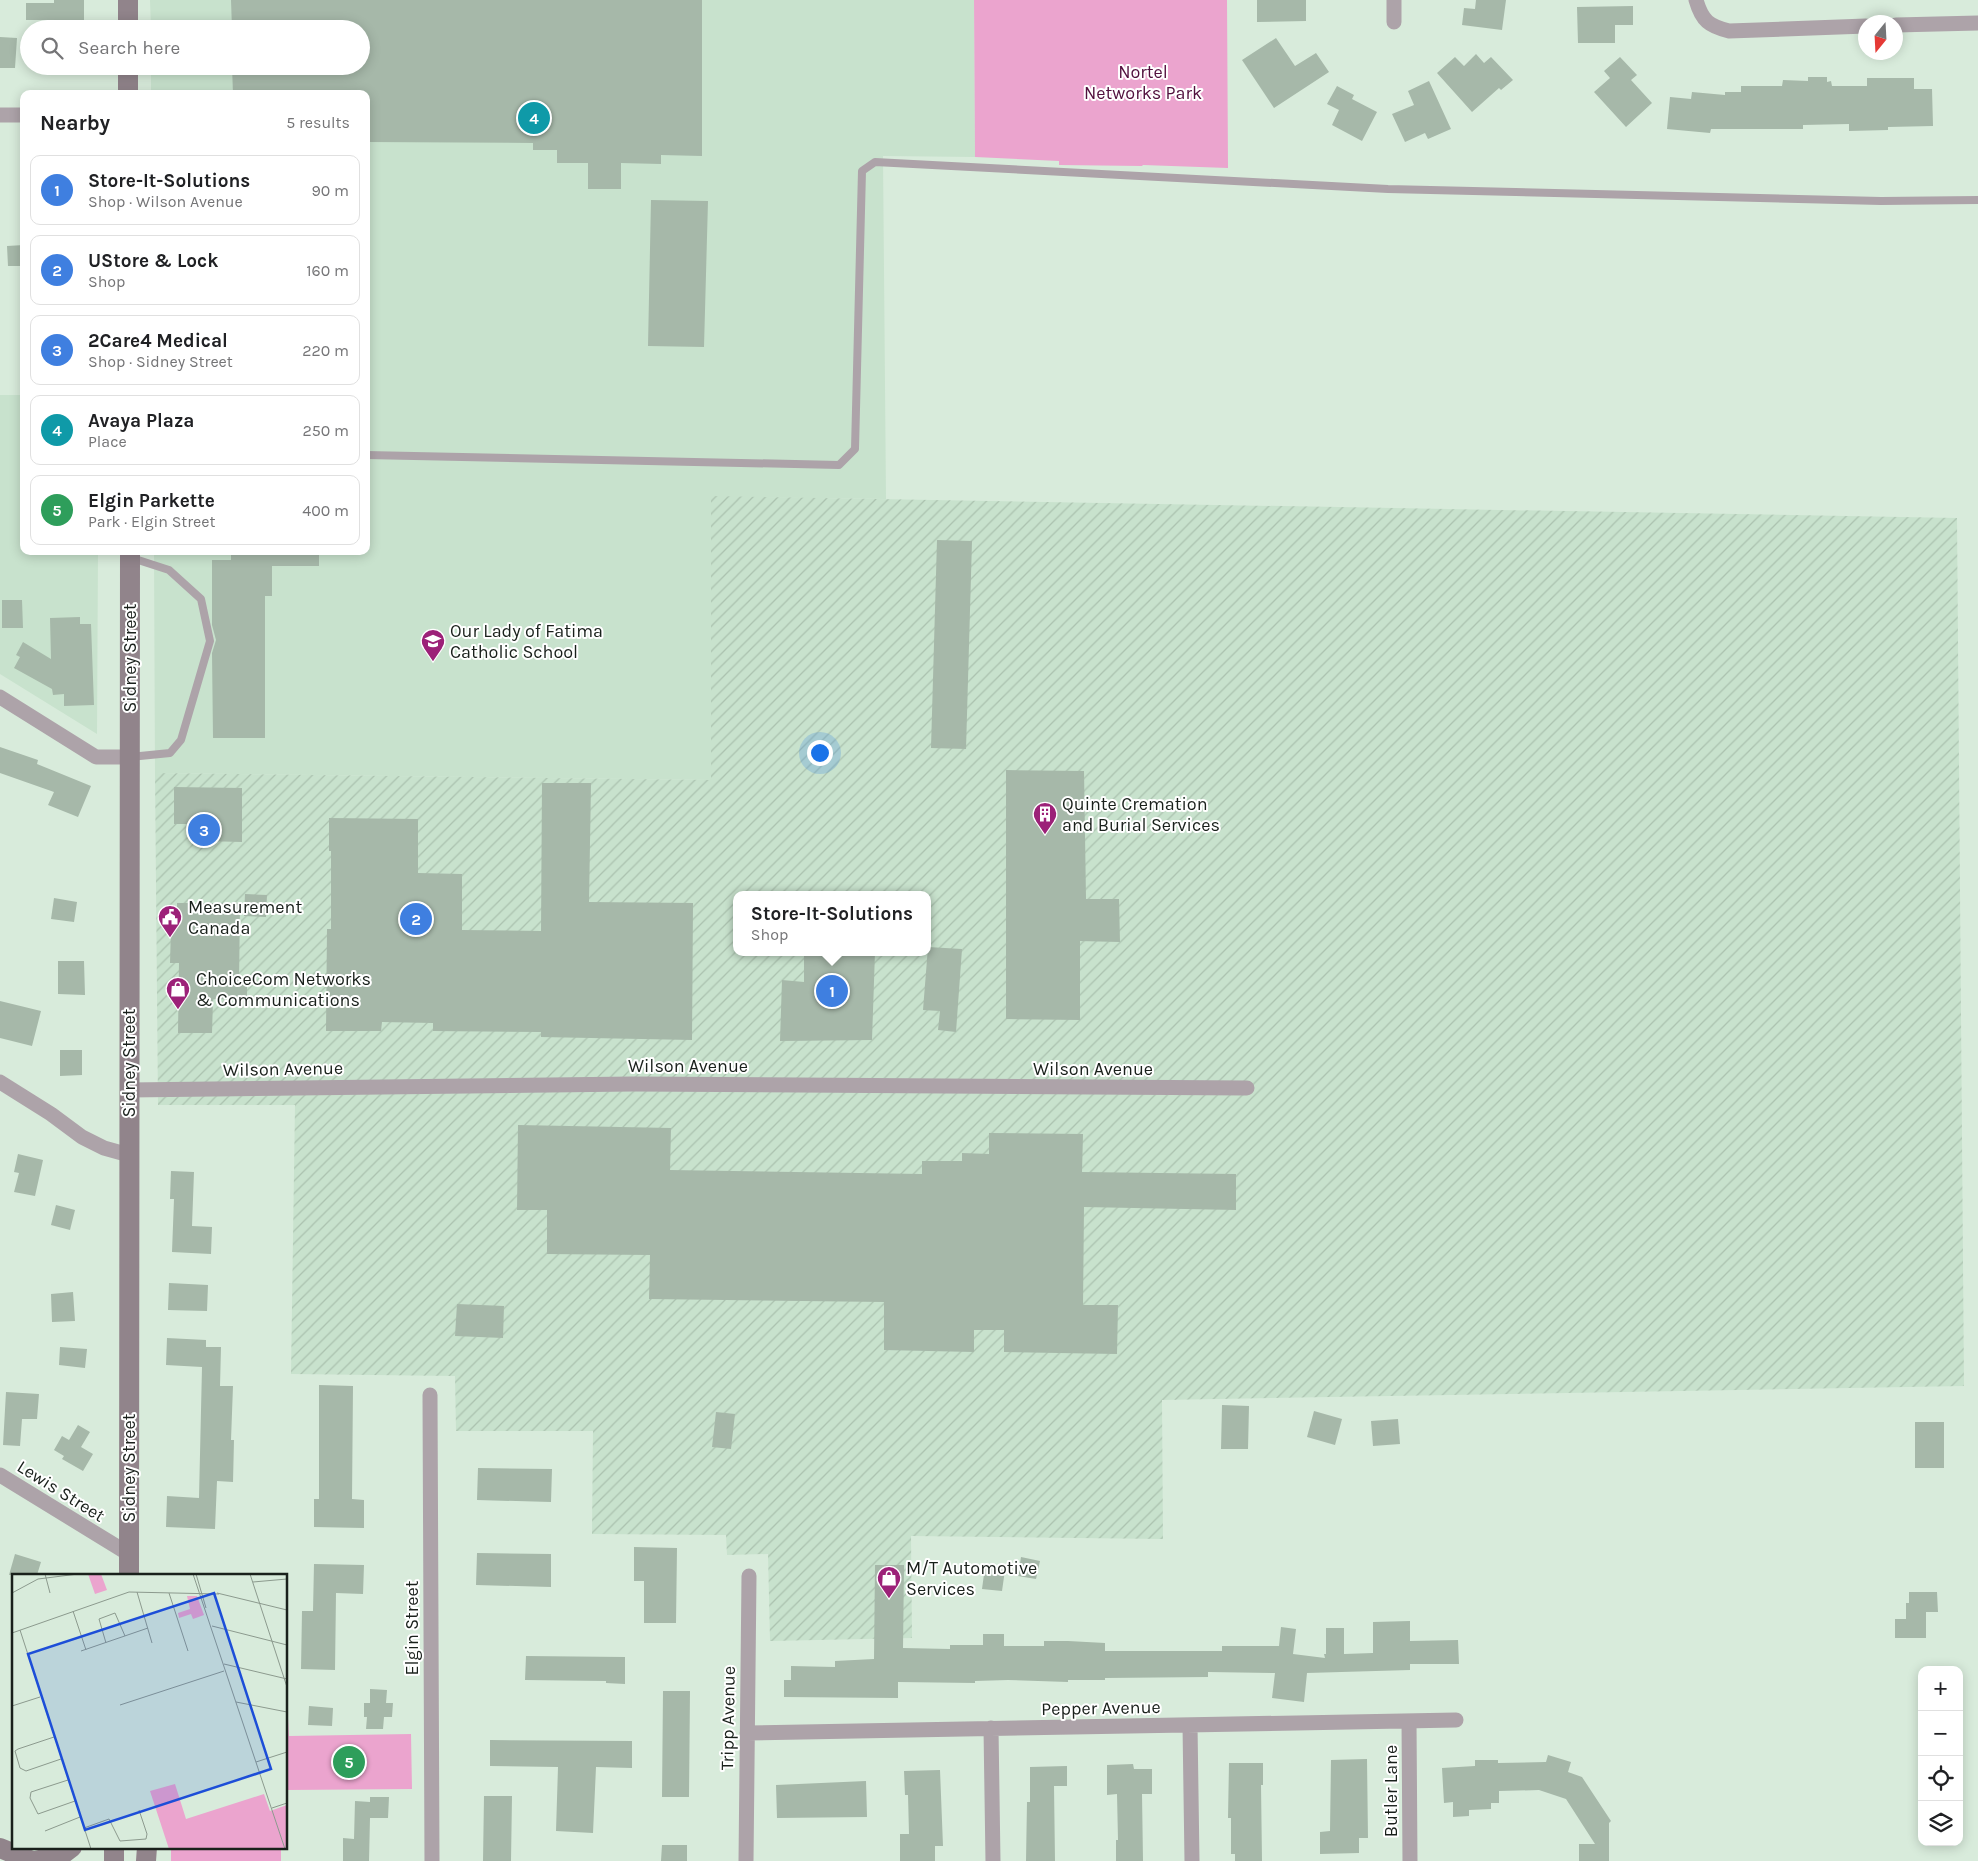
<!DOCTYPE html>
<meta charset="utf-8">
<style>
body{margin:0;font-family:Karla,sans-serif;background:#f6f6f6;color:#202124}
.controls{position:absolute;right:15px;bottom:15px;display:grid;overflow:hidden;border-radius:10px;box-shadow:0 2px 12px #0003}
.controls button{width:45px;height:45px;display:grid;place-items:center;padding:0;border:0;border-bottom:1px solid #e0e0e0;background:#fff;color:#202124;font:25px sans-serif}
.compass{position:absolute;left:1858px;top:15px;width:45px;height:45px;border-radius:50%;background:#fff;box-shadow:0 2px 12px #0003;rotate:198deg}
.you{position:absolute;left:819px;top:752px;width:18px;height:18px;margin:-12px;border:4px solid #fff;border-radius:50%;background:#1a73e8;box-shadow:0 0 0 8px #1a73e833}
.badge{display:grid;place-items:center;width:32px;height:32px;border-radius:50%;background:#ea580c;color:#fff;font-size:16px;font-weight:700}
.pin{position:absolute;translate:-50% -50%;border:2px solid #fff;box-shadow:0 1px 5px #0006}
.popup{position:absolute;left:733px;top:891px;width:198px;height:65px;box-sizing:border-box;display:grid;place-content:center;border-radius:10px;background:#fff;filter:drop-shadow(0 1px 4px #0005);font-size:16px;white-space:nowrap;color:#757577}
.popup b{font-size:19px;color:#202124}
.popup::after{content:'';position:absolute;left:50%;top:100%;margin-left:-10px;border:10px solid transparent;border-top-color:#fff}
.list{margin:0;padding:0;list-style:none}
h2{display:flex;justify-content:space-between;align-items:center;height:65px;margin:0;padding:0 20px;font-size:21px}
h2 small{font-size:16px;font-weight:400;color:#757577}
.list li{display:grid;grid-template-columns:32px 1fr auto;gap:15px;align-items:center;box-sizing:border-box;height:70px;margin:0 10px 10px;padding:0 10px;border:1px solid #e0e0e0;border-radius:10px}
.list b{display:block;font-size:19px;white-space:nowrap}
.list p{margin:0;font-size:16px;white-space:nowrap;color:#757577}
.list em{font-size:16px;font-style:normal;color:#757577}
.icon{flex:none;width:28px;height:28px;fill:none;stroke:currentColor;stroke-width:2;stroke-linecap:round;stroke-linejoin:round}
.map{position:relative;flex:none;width:1978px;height:1861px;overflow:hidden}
.search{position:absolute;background:#fff;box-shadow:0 2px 12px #0003;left:20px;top:20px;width:350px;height:55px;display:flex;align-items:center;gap:12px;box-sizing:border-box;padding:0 18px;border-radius:28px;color:#757577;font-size:19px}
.panel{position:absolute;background:#fff;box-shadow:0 2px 12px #0003;left:20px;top:90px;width:350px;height:465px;border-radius:10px}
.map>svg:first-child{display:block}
.built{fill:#c8e2cd}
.industrial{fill:url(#industrial-furrows);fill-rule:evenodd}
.green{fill:#eba4ce}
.building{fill:#a6b8a9}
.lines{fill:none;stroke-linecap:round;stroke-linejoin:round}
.service{stroke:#ada3a9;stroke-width:8}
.minor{stroke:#ada3a9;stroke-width:15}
.secondary{stroke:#91848b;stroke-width:20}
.labels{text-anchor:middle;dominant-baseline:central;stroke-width:4;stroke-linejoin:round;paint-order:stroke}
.park-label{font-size:18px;fill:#510f3d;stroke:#fff}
.poi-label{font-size:18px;fill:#19201b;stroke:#fff;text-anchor:start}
.street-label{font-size:18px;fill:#19201b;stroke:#fff}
.inset-road{fill:none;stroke:#8c9a8e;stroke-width:1}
.view{fill:#1d4ed8;fill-opacity:0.15;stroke:#1d4ed8;stroke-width:2.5}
.inset-edge{fill:none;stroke:#19201b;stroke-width:2.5}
</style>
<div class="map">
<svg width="1978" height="1861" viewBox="0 0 1978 1861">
<defs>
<pattern id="industrial-furrows" width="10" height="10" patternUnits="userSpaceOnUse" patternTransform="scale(1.25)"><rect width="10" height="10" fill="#c8e2cd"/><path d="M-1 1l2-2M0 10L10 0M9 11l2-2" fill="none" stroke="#abc2af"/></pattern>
</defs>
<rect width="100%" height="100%" fill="#d8ebdb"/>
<!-- built -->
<path class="built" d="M150 0H974L975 157 883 156 886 499 711 497V780L155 773 154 551H366V94H151V66H361V29H151Z
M0 395H24V551H98L97 734 0 674Z"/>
<!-- industrial -->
<path class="industrial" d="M711 496 1957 518 1964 1386 1162 1400 1163 1539 911 1536 912 1638 770 1641 768 1554 727 1555 726 1535 592 1534 593 1431H456L455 1376 291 1374 295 1105H158L155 773 711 780ZM737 895H927V952H737Z"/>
<!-- green -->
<path class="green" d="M974 0H1227L1228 168 1143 165 1142 166 1059 165V161L975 157Z
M286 1682 289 1736 411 1734 412 1789 286 1790Z
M171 1847H281V1861H171Z"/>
<!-- building -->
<path class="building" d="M54 0H84V20H26V3H54Z
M231 0H702V156L661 155V164L621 163V189H588V163H557V150H533V143L366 142V94H233L232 66H361V29H232Z
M1257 0H1306V21L1257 22Z
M1476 0H1506L1502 30 1462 25 1464 8 1475 9Z
M1633 6V25H1615V43H1578L1577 7Z
M0 37 17 38 15 68H0Z
M1276 38 1295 66 1316 53 1329 72 1274 108 1242 60Z
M1476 54 1484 63 1491 57 1513 80 1501 90 1499 88 1472 112 1437 73 1455 57 1464 66Z
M1620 57 1637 75 1631 80 1652 103 1626 127 1594 92 1610 78 1604 71Z
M1808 77H1827V82L1831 81 1832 86H1867V78H1914V89H1932L1933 126 1888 127V130L1849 131V124L1803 125V129H1711L1710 133 1667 129 1670 97 1691 99 1692 92 1725 95V92H1741V86H1782L1783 80 1808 81Z
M1429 81 1451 129 1428 139 1425 133 1405 142 1392 114 1414 105 1408 91Z
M1337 86 1354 95 1352 99 1377 112 1362 141 1332 125 1339 110 1327 104Z
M651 200 708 201 704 347 648 346Z
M24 245V266H8L7 246Z
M937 540 972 541 966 749 931 748Z
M231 551H319V566H272V596H265V738H213L212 653 216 640 212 625V560H231Z
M2 600H22L23 628H2Z
M80 617V624H91L94 705 64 706V694L53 695 52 689 14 668 20 657 16 655 23 642 51 659 50 618Z
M0 747 38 760 37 764 91 786 78 817 48 805 54 792 0 773Z
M1006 770 1084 771 1086 899H1119L1120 942 1080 941V1020L1006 1019Z
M542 783H591L589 902 693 903 692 1040 541 1037V1032L433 1031V1023L382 1022 381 1031H326L327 929H331V851H329V818L418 819V873L462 874V930L541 931Z
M174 787 242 788V842L204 841V824H174Z
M245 894 267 895 266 917 244 916Z
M54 898 77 902 74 922 51 919Z
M177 903H240L239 982H247V1000L213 999 212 1033H178L179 963H170L171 928H177Z
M928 947 962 949 956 1032 938 1030 940 1011 923 1010Z
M804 952H875L872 1040 780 1041 782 980 804 982Z
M58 961H84L85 995 58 994Z
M0 1001 41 1011 32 1046 0 1038Z
M60 1050H82V1075L60 1076Z
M518 1125 671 1128 670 1170 922 1174V1161H962V1153L989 1154V1133L1083 1134 1082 1172 1236 1174V1210L1084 1207 1083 1305H1118L1117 1354 1004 1352V1330H974V1352L884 1350V1302L649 1299 650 1255 547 1254V1210H517Z
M18 1154 43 1160 35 1196 14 1192 19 1173 14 1172Z
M171 1171 194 1172 192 1226 212 1227 211 1254 172 1252 174 1199H170Z
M56 1205 75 1210 70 1230 51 1225Z
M169 1283 208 1285 207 1311 168 1310Z
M73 1292 75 1321 52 1322 51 1294Z
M457 1304 504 1306 503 1338 455 1336Z
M167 1338 206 1340V1347H221L220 1386H233L231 1440H234L233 1482 217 1481 215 1529 166 1527 167 1496 199 1498 202 1367 166 1365Z
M60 1347 87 1349 85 1368 59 1365Z
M319 1385 353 1386 352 1499 364 1500V1528L314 1527V1499H319Z
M6 1392 39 1394 37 1419H22L20 1446 3 1445Z
M1222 1405 1249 1406 1248 1449H1221Z
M1314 1411 1342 1419 1335 1445 1307 1437Z
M716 1412 735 1414 731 1449 712 1447Z
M1398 1419 1400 1444 1373 1446 1371 1421Z
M1915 1422H1944V1468H1915Z
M78 1425 90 1432 81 1447 93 1454 83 1471 62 1459 64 1456 54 1450 62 1436 69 1440Z
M478 1468 552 1469 551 1502 477 1500Z
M634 1547 677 1548 676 1623H644V1581H634Z
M477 1553 551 1554V1587L476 1585Z
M15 1554 41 1562 37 1575H9Z
M1021 1557 1040 1561 1036 1579 1018 1576Z
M314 1564 364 1565 363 1594 336 1593 335 1670 301 1669 302 1611H313Z
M875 1565H904L903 1648 950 1649V1645H983V1634H1004V1646H1044V1641H1068L1105 1643V1651H1222V1646H1279L1281 1627 1296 1629 1293 1654 1325 1658 1324 1654H1326V1628H1344V1654L1373 1653V1622L1410 1621V1641L1458 1640 1459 1664H1410V1670L1307 1673 1304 1702 1272 1698 1275 1673 1208 1672V1677L1105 1678V1680H1068V1682L1008 1680 975 1681V1683L898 1682V1698L784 1697V1680H791V1666L835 1667V1661L874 1659Z
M985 1567 1005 1570 1002 1591 982 1589Z
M1909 1592H1937L1938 1612H1926V1638H1895V1619H1906V1603H1909Z
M526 1656 625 1657V1684L606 1683V1681L525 1680Z
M370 1689 387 1690 386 1703H393L392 1717H384L383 1729H366L367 1717H364V1703H370Z
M663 1691H690L689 1797H662Z
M309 1706 333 1708 332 1726 308 1725Z
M490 1740 632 1741V1768L596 1767 593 1833 556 1831 558 1767 490 1766Z
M1548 1755 1571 1762 1568 1772 1582 1777 1611 1821 1609 1823V1861H1579V1844H1595L1566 1799 1539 1790 1499 1791V1803H1491V1809L1469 1810V1816L1453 1817V1802L1444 1803 1442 1768 1475 1766V1760H1498V1763L1546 1762Z
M1367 1759 1368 1838H1359V1853L1320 1854V1832L1330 1831 1331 1760Z
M1229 1763H1263V1785H1261L1262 1861H1235V1854H1231V1818H1228Z
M1133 1764 1134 1769H1152V1794H1142L1143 1861H1116V1840H1118L1117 1794 1107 1795V1765Z
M1067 1766V1786H1054L1055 1861H1026L1027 1802H1030V1767Z
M940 1770 943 1846H935V1861H900V1834H909L908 1795H905L904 1771Z
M866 1781 867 1817 777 1818 776 1785Z
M484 1796H512L511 1861H483Z
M370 1797H389L388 1818H370L369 1861H343V1838L354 1839 355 1801 370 1802Z
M662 1845H687V1861H661Z"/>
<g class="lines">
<!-- service -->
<path class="service" d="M366 455 839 465 855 449 862 171 875 162 1388 189 1881 201 1978 200
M130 757 170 753 181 740 210 641 201 599 169 570 132 558"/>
<!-- minor -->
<path class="minor" d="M1394 0V22
M1696 0C1702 21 1709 26 1729 31L1866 26
M1896 25 1978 23
M0 115H24
M0 697 96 757H130
M0 1082 51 1114 82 1137 104 1148 129 1155
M128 1090 633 1084 1247 1088
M430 1395 432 1861
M0 1475 129 1554
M1409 1721 1410 1861
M1190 1725 1192 1861
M991 1728 993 1861
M747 1733 1456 1720
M746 1861 749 1576"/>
<!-- secondary -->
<path class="secondary" d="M128 0V29
M128 66V94
M129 1575 130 551
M0 1848 32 1861
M36 1861 63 1854 72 1847
M114 1861V1847
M146 1861 147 1847"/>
</g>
<!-- icons -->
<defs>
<g id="school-pin" transform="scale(1.25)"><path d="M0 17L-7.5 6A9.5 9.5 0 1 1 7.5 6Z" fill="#9c2178" stroke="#fff"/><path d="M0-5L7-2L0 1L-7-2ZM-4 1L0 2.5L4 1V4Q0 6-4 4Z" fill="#fff"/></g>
<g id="building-pin" transform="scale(1.25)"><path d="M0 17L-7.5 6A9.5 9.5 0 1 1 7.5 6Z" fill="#9c2178" stroke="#fff"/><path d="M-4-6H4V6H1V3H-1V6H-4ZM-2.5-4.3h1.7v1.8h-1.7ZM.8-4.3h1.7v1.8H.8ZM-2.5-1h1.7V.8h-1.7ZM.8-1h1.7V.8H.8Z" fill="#fff"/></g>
<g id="civic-pin" transform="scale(1.25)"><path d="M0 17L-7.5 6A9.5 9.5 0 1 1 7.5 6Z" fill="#9c2178" stroke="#fff"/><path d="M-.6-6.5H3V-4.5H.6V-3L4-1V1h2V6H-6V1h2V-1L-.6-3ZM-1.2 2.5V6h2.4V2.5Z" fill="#fff"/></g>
<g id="shop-pin" transform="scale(1.25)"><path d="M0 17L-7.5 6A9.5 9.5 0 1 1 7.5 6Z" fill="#9c2178" stroke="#fff"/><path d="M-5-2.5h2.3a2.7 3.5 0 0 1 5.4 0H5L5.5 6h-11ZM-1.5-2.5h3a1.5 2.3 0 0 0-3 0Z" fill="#fff"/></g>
</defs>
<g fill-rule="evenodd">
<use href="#school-pin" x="433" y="641"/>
<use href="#building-pin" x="1045" y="814"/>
<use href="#civic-pin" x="170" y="917"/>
<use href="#shop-pin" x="178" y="989"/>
<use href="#shop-pin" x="889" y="1578"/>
</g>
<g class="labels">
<!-- park labels -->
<g class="park-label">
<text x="1143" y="72">Nortel<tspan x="1143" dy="21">Networks Park</tspan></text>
</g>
<!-- poi labels -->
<g class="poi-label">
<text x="450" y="631">Our Lady of Fatima<tspan x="450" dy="21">Catholic School</tspan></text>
<text x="1062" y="804">Quinte Cremation<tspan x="1062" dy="21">and Burial Services</tspan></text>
<text x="188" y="907">Measurement<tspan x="188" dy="21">Canada</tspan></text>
<text x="196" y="979">ChoiceCom Networks<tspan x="196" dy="21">&amp; Communications</tspan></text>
<text x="906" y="1568">M/T Automotive<tspan x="906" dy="21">Services</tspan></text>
</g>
<!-- street labels -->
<g class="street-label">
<text transform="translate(130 658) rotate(-90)">Sidney Street</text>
<text transform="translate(129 1063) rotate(-90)">Sidney Street</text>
<text x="688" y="1066">Wilson Avenue</text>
<text transform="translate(283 1069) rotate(-1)">Wilson Avenue</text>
<text x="1093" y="1069">Wilson Avenue</text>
<text transform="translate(129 1468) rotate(-90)">Sidney Street</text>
<text transform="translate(61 1491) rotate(32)">Lewis Street</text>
<text transform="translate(412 1628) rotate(-90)">Elgin Street</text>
<text transform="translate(1101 1708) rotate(-1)">Pepper Avenue</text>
<text transform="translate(728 1718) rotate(-89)">Tripp Avenue</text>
<text transform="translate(1391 1791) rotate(-90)">Butler Lane</text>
</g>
</g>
<!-- overview -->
<g transform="translate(12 1574)">
<rect width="275" height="275" fill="#d8ebdb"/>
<path d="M76 0H89L95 16 83 20ZM175 22H185L192 41 181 45 179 40 167 44 166 39 178 35ZM163 210 174 245 252 220 258 237 275 231V275H157L138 217Z" fill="#eba4ce"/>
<path class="inset-road" d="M33 0 38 19M181 0 273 275M184 0 194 34M238 0 275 113M241 8 275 5M125 18 140 69M0 19 26 5 66 0M157 19 176 77M205 19 275 36M61 37 74 76M200 52 275 71M8 56 79 275M0 59 117 18 207 20M94 69 87 45 103 39 113 62M69 77 136 54M212 90 275 105M224 128 275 138M108 131 212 97M0 132 28 123M42 163 6 175 3 177 8 194 14 197 49 185M244 188 275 178M56 206 19 218 18 224 26 240 63 227M260 234 275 229M72 254 97 245 108 267 134 265 135 260 127 236M33 257 68 243"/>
<path class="view" d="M202 19 259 195 73 256 16 80Z"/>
<rect width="275" height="275" class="inset-edge"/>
</g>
</svg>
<div class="controls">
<button>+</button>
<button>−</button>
<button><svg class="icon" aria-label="locate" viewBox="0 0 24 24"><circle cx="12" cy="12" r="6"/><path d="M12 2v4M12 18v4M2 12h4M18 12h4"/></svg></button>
<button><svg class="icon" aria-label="layers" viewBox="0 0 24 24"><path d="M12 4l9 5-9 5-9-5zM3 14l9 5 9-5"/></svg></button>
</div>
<svg class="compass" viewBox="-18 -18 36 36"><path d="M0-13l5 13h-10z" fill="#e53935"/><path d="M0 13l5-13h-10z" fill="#757577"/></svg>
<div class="you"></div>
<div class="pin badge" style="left:832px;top:991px;background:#3f7fe0">1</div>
<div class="popup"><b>Store-It-Solutions</b>Shop</div>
<div class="pin badge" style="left:416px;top:919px;background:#3f7fe0">2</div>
<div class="pin badge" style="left:204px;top:830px;background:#3f7fe0">3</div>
<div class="pin badge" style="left:534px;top:118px;background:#0f9aa8">4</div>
<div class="pin badge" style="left:349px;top:1762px;background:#2e9e5b">5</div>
<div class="search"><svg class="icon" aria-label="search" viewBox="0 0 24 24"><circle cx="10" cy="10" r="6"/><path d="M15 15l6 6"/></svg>Search here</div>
<section class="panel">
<h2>Nearby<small>5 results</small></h2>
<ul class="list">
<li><span class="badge" style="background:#3f7fe0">1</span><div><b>Store-It-Solutions</b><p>Shop · Wilson Avenue</p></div><em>90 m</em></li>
<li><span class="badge" style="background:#3f7fe0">2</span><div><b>UStore &amp; Lock</b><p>Shop</p></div><em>160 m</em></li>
<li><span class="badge" style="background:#3f7fe0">3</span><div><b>2Care4 Medical</b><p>Shop · Sidney Street</p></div><em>220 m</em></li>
<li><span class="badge" style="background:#0f9aa8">4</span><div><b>Avaya Plaza</b><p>Place</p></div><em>250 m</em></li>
<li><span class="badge" style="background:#2e9e5b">5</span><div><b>Elgin Parkette</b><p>Park · Elgin Street</p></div><em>400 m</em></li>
</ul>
</section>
</div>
